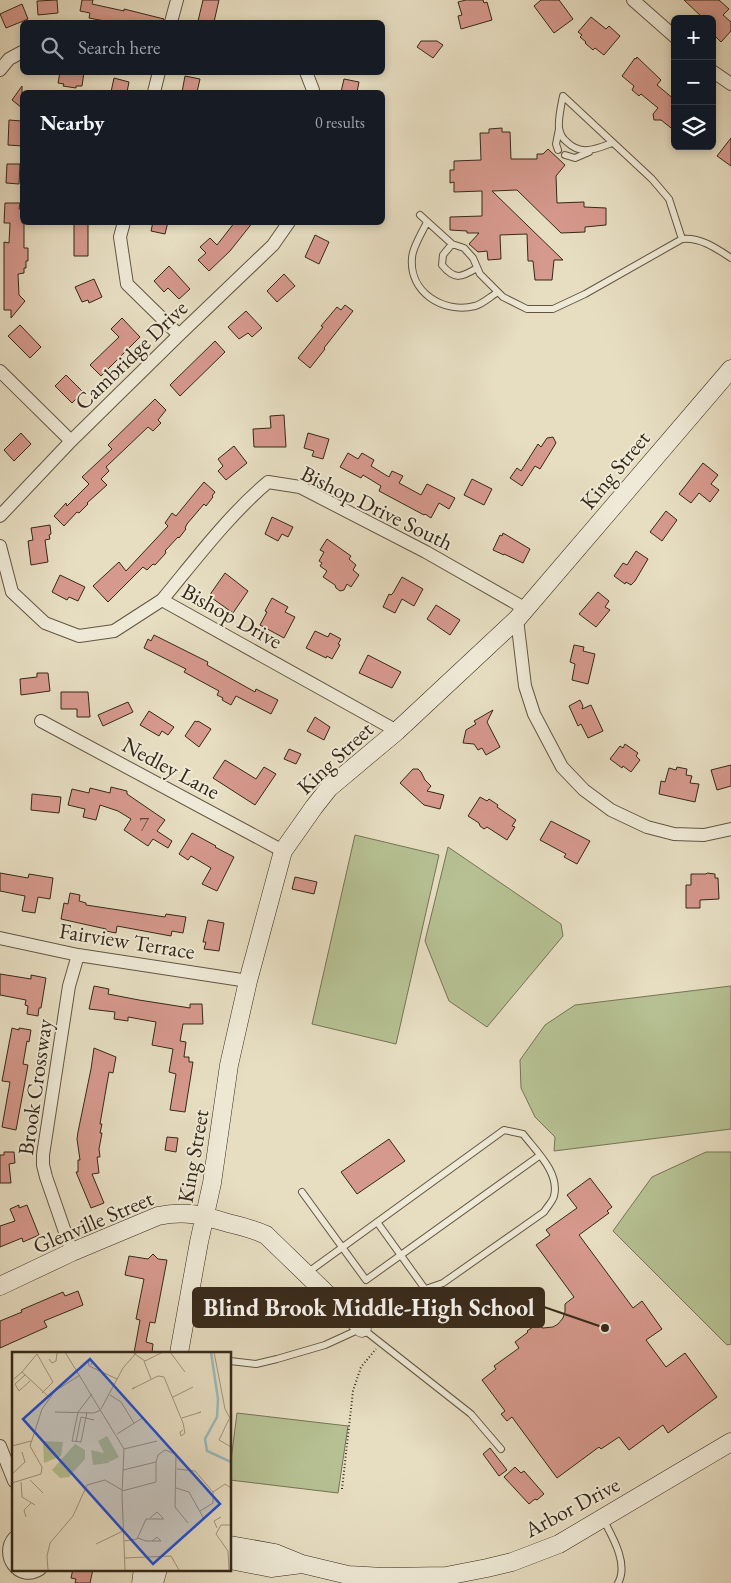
<!DOCTYPE html>
<meta charset="utf-8">
<style>
body{margin:0;font-family:"EB Garamond",serif;background:#242831;color:#f1f3f6}
.controls{position:absolute;right:15px;top:15px;display:grid;overflow:hidden;border-radius:8px;box-shadow:0 2px 8px #0003}
.controls button{width:45px;height:45px;display:grid;place-items:center;padding:0;border:0;border-bottom:1px solid #363941;background:#171b24;color:#f1f3f6;font:25px sans-serif}
.list{margin:0;padding:0;list-style:none}
h2{display:flex;justify-content:space-between;align-items:center;height:65px;margin:0;padding:0 20px;font-size:21px}
h2 small{font-size:16px;font-weight:400;color:#9ea1a6}
.icon{flex:none;width:28px;height:28px;fill:none;stroke:currentColor;stroke-width:2;stroke-linecap:round;stroke-linejoin:round}
.map{position:relative;flex:none;width:731px;height:1583px;overflow:hidden}
.search{position:absolute;background:#171b24;box-shadow:0 2px 8px #0003;left:20px;top:20px;width:365px;height:55px;display:flex;align-items:center;gap:12px;box-sizing:border-box;padding:0 18px;border-radius:8px;color:#9ea1a6;font-size:19px}
.panel{position:absolute;background:#171b24;box-shadow:0 2px 8px #0003;left:20px;top:90px;width:365px;height:135px;border-radius:8px}
.map>svg:first-child{display:block}
.green{fill:#b6c193;stroke:#767456}
.building{fill:#d6998d;stroke:#352819}
.lines{fill:none;stroke-linecap:round;stroke-linejoin:round}
.lane-casing{stroke:#625643;stroke-width:8}
.street-casing{stroke:#625643;stroke-width:14}
.secondary-casing{stroke:#352819;stroke-width:19}
.path{stroke:#352819;stroke-width:2;stroke-dasharray:1 2.5;stroke-linecap:butt}
.lane{stroke:#efead7;stroke-width:6}
.street{stroke:#efead7;stroke-width:12}
.secondary{stroke:#efead7;stroke-width:18}
.labels{text-anchor:middle;dominant-baseline:central;stroke-width:4;stroke-linejoin:round;paint-order:stroke}
.number-label{font-size:20px;fill:#5d4436}
.street-label{font-size:22px;fill:#352819;stroke:#efead7}
.inset-river{fill:none;stroke:#9ababc;stroke-width:2.5}
.inset-road{fill:none;stroke:#a0957e;stroke-width:1}
.view{fill:#1d4ed8;fill-opacity:0.15;stroke:#1d4ed8;stroke-width:2.5}
.inset-edge{fill:none;stroke:#352819;stroke-width:2.5}
.leader{fill:none;stroke:#352819;stroke-width:2}
.callout-dot{fill:#352819;stroke:#efead7;stroke-width:2}
.callout{fill:#352819;stroke:#352819;stroke-width:2}
.callout-label{font-size:24px;text-anchor:middle;font-weight:bold;fill:#fff}
</style>
<div class="map">
<svg width="731" height="1583" viewBox="0 0 731 1583">
<rect width="100%" height="100%" fill="#e7dec2"/>
<filter id="stains"><feTurbulence type="fractalNoise" baseFrequency=".004" numOctaves="4"/><feColorMatrix values="0 0 0 0 .2 0 0 0 0 .09 0 0 0 0 .02 0 0 0 .5 -.17"/></filter>
<radialGradient id="worn" r=".72"><stop offset=".6" stop-color="#630" stop-opacity="0"/><stop offset="1" stop-color="#630" stop-opacity=".3"/></radialGradient>
<!-- green -->
<path class="green" d="M355 835 439 855 396 1044 312 1024Z
M448 847 561 924 563 936 487 1027 449 1001 425 941Z
M731 986V1129L554 1151 555 1137 535 1117 521 1088 520 1060 545 1025 575 1005Z
M706 1152H731V1344L727 1345 613 1231 652 1177Z
M237 1413 348 1426 338 1493 230 1480V1468Z"/>
<!-- building -->
<path class="building" d="M57 0 58 13 38 15 37 1Z
M82 0H93L92 4 124 11V9L164 19 163 22H110L89 18 90 13 80 11Z
M203 0H219L214 22 198 21Z
M466 0H483L484 3 487 2 492 20 461 29 458 16 462 15 458 2Z
M541 0H559L573 19 554 33 534 6Z
M684 0H719L729 9 723 15 731 22V31L721 42 712 33V19H704Z
M22 4 28 19 6 28 0 14Z
M591 17 606 29 609 26 620 36 604 55 595 48 593 50 585 43 586 42 580 37 582 35 578 32Z
M421 41H437L443 45 433 58 417 47Z
M637 57 661 80 657 85 675 100V131L661 120H654L653 114 658 108 641 94 639 96 632 90 634 86 622 76 635 58 636 59Z
M60 72H84L82 86H76V88L63 86 64 84 58 83Z
M185 76 200 79 197 92H182Z
M114 78 129 82 127 92H111Z
M344 79 359 82 357 92H341Z
M22 86V108L12 100Z
M9 120 22 121V146L8 145Z
M502 128V132H510L511 159H537V154H543L548 149 565 165 556 176 557 203 584 202V207L606 208V225L585 227V232L561 233 517 190 492 191 563 260H554L552 280H535L533 261H528L527 234 500 235 501 259 488 260 487 251 478 252 469 244 479 233H467V231L450 230V217L482 216V191L454 192V182L450 183V170H454V161L481 160 480 133H489V129Z
M731 138V166L717 156Z
M7 164H20L19 184 6 183Z
M5 203H20L19 209H22V223H24V248H28V261H26V268H24V273L18 274 19 295 25 301 11 318V310H4V242L9 243 10 223H4Z
M153 222H168L165 234 151 231Z
M235 222H253L230 251 209 271 198 260 206 253 200 247 210 238 217 245Z
M74 223H88V256H74Z
M315 235 329 242 319 264 305 257Z
M169 266 190 289 179 299 168 288 164 292 154 281Z
M284 274 295 286 277 302 267 291Z
M94 279 102 297 89 303 88 300 82 302 75 287Z
M345 305 353 311 324 348 325 349 310 368 298 358 323 327 321 326 337 307 341 310Z
M246 311 262 328 252 337 248 333 239 339 228 327Z
M122 318 140 337 101 376 90 365 119 337 111 329Z
M20 325 41 347 30 358 8 336Z
M215 341 225 352 180 396 170 385Z
M66 375 83 392 72 403 55 386Z
M155 399 166 410 158 420 161 423 153 431 148 427 106 467 109 471 101 479 107 485 87 503 88 504 79 513 77 512 64 526 54 516 66 503 67 506 89 484 82 477 112 449 108 445Z
M284 415 286 447H254L253 429 271 428 270 416Z
M21 433 31 444 14 461 4 450Z
M308 433 329 439 323 459 312 456 314 451 304 448Z
M553 437 556 443 540 469 535 466 522 486 510 478 517 468 521 471 538 444 541 447 547 438Z
M234 446 247 463 226 480 218 471 223 466 218 459Z
M348 453 358 459 362 453 374 460 371 466 389 477 392 471 403 476 399 483 421 495 427 484 455 498 449 509 439 503 431 518 425 514 424 515 379 491 381 486 363 475 361 478 340 467Z
M703 463 718 475 711 484 719 490 710 502 699 493 691 503 679 494Z
M472 479 492 489 484 505 464 495Z
M204 482 215 492 212 496 213 497 206 506 204 504 187 524 185 528 186 529 179 538 178 537 165 551 166 552 165 554 155 565 153 564 147 570 143 567 108 602 93 586 119 562 126 571 168 526 165 523 172 513 176 516Z
M666 511 677 520 662 541 650 532Z
M272 517 293 527 288 537 282 534 278 541 265 534Z
M50 525 51 534 49 535 50 539 45 540 48 562 31 565 28 541 33 540 31 528Z
M503 533 530 549 523 563 504 554V555L493 550 500 535 502 536Z
M327 539 351 556 349 559 356 565 353 570 359 575 351 587 347 584 344 590 340 591 336 588 335 585 323 577 327 571 320 566 322 563 319 561 324 552 320 550Z
M636 551 648 559 635 581 631 585 626 582 625 584 614 576 623 563 627 565Z
M225 573 248 591 233 613 209 596Z
M60 575 85 587 78 601 69 597 67 600 52 592Z
M402 577 423 589 414 606 402 599 395 613 383 607 389 594 391 595 393 593Z
M598 592 609 601 605 607 610 610 596 627 579 614Z
M272 598 288 607 285 612 295 617 284 638 260 625 267 612 265 611Z
M436 605 460 620 450 635 427 619Z
M315 631 328 637 330 633 341 639 338 644 340 645 332 659 327 656 326 658 306 648Z
M154 635 208 662 207 665 255 692 256 689 278 700 271 714 236 696 231 705 222 700 223 698 217 695 219 691 184 672 186 669 144 648 148 639 151 641Z
M574 645 584 647 583 651 595 654 588 684 572 680 575 664 570 662Z
M368 655 401 672 392 688 359 673Z
M37 673H48L50 691 21 695 20 679 37 677Z
M61 692H88L90 717H77V709H61Z
M580 700 583 706 582 709 591 705 603 731 588 738 581 724 578 726 569 706Z
M128 702 133 712 103 726 98 715Z
M493 710 487 722 500 747 486 755 482 748 478 750 474 744 463 743 466 730 476 724 474 721Z
M149 711 174 727 168 735 162 731 159 736 140 725Z
M315 717 330 727 324 740 307 731Z
M195 721 197 722 198 721 211 729 199 747 185 736Z
M625 744 638 753 636 756 640 760 631 772 623 766 622 768 610 759 620 746 623 748Z
M289 749 301 754 296 764 284 759Z
M225 760 256 779 264 767 276 774 255 805 213 778Z
M731 765V786L717 790 711 770Z
M677 767 687 769 686 775 692 776 690 783 699 784 695 802 659 794 661 781 665 782 669 768 676 770Z
M413 769H418L421 772 425 780 431 786 427 791 444 795 440 809 424 805 400 783Z
M111 787 127 791V794L165 820 157 831 172 841 168 848 153 839 148 846 124 830 131 819 118 811 100 805 96 820 83 817 85 809 68 805 72 789 89 793 90 788 110 793Z
M32 794 61 797 59 813 31 810Z
M480 797 487 801 489 799 498 805 497 807 516 820 512 826 515 827 507 840 487 827 484 829 480 826 479 823 468 816Z
M551 821 590 841 577 864 564 857 566 854 540 840Z
M192 833 216 846 215 847 234 857 217 891 202 884 211 868 191 856 188 860 179 854Z
M0 873 28 878 29 874 53 878 50 899 38 897 35 913 22 911 25 896 0 891Z
M707 873 715 874V878H718L719 899 700 900V908H686V885H691V874H706Z
M295 877 317 882 314 894 292 889Z
M70 893 80 895 79 901 86 903V905L165 917 166 914 186 917 183 933 172 931 171 936 117 926 116 933 106 931V929L61 919 64 903 68 904Z
M208 920 224 923 219 951 204 949 206 942H203Z
M0 974 31 979V975L46 978 41 1008H39L38 1016 27 1014 28 1006 25 1005 26 1000 0 995Z
M94 986 109 989 108 994 139 1000 190 1008V1004H202L203 1024H183L180 1041 186 1042 184 1057H189V1062H193L185 1112 170 1110 176 1074 169 1072 173 1049 152 1045 156 1022 128 1017V1021L114 1019 115 1012 89 1009Z
M12 1028 19 1030V1028L31 1030 29 1042 27 1041 23 1064 28 1065 16 1130 2 1127 10 1082 2 1081Z
M94 1048 116 1057 113 1073 109 1072 100 1124H102L100 1133H102L99 1149 100 1157H97L99 1173 92 1174 104 1203 91 1208 76 1172H78V1160H80L77 1139 78 1132 91 1069Z
M167 1137 178 1138 176 1152 165 1150Z
M389 1139 405 1161 357 1194 341 1172Z
M4 1152H14L15 1163 9 1164 11 1183H0V1155H4Z
M590 1178 612 1207 607 1211 609 1213 579 1235 633 1308 642 1301 662 1329 646 1340 666 1367 685 1353 717 1397 668 1433 663 1425 629 1450 619 1437 601 1449 599 1447 557 1478 512 1417 507 1421 501 1414 505 1411 482 1380 496 1369 494 1366 519 1348 515 1342 528 1332 527 1331 536 1325 543 1328 553 1327 558 1324 563 1318 565 1312V1304L574 1297 536 1245 550 1235 546 1230 577 1208 567 1195Z
M19 1205V1208L27 1205 39 1235 23 1242 22 1238 0 1247V1226L15 1221 10 1209Z
M153 1254 158 1259 167 1260 155 1323 150 1322 146 1342 153 1344 152 1353H134L140 1320 136 1319 144 1279 125 1275 129 1256 148 1259Z
M78 1291 83 1305 44 1321 47 1327 0 1348V1321L22 1312 21 1310 63 1292 65 1296Z
M490 1448 507 1470 499 1476 483 1454Z
M515 1467 521 1473 524 1471 544 1494 537 1500 535 1499 529 1504 504 1477Z
M73 1569H93L90 1583H75L76 1579 71 1578Z"/>
<g class="lines">
<!-- lane casing -->
<g class="lane-casing">
<path id="lane" d="M612 143C596 149 581 156 567 142 563 139 560 134 559 128 558 119 561 106 563 96L652 179 669 199 682 239
M558 150 556 144 559 129
M565 155 575 158 589 152
M420 215 452 244 464 248 473 258 480 274 503 297 527 309H553L585 294 682 239C700 237 716 248 731 258
M427 222C423 231 412 248 412 258 409 292 443 314 475 306 483 304 491 296 498 292
M452 244 443 255 442 265C455 281 462 277 477 268
M302 1192 366 1280 539 1156
M377 1222 425 1289
M363 1329 471 1414 501 1449
M230 1361 256 1364 277 1359 325 1345 362 1328 420 1291 443 1283 544 1212C547 1207 553 1201 554 1196 560 1173 536 1151 523 1134L504 1130 307 1273
M603 1519C612 1536 629 1564 618 1583"/>
</g>
<!-- street casing -->
<g class="street-casing">
<path id="street" d="M633 0 675 37
M171 22 177 0
M0 70 9 59 22 52
M712 71 731 84
M306 72 313 90V92
M154 92 159 72
M124 222 120 237 127 284 179 335
M0 371 71 441
M0 516 71 441 179 335 273 245 289 222
M0 546 12 592 45 623 79 636 114 631 162 600 397 731
M162 600C196 559 228 516 268 482L300 487 426 552 526 609
M517 619 525 686 534 714 562 767 584 790 611 810 647 827 674 834 704 835 731 829
M41 721 283 851
M0 938 78 955 248 981
M72 1252 46 1177 43 1165V1155L69 986 78 955
M0 1446 14 1481
M14 1538C0 1554 18 1583 40 1569"/>
</g>
<!-- secondary casing -->
<g class="secondary-casing">
<path id="secondary" d="M0 1286 72 1252 158 1216C185 1210 202 1215 228 1223 241 1226 253 1229 266 1235L362 1328
M179 1353 199 1242 212 1183 229 1065 248 981 283 851 314 807 329 788 397 731 517 619 731 369
M230 1545 275 1553 302 1564 348 1575 384 1577 446 1576 487 1568 512 1562 559 1544 731 1442
M230 1560 271 1568 302 1564
M141 1583 143 1569
M154 1583 158 1569"/>
</g>
<!-- path -->
<path class="path" d="M342 1489 353 1391 361 1367 376 1349"/>
<!-- lane -->
<use href="#lane" class="lane"/>
<!-- street -->
<use href="#street" class="street"/>
<!-- secondary -->
<use href="#secondary" class="secondary"/>
</g>
<g class="labels">
<!-- number labels -->
<g class="number-label">
<text x="144" y="824">7</text>
</g>
<!-- street labels -->
<g class="street-label">
<text transform="translate(131 355) rotate(-44)">Cambridge Drive</text>
<text transform="translate(615 470) rotate(-50)">King Street</text>
<text transform="translate(377 508) rotate(26)">Bishop Drive South</text>
<text transform="translate(232 616) rotate(29)">Bishop Drive</text>
<text transform="translate(335 758) rotate(-43)">King Street</text>
<text transform="translate(171 768) rotate(28)">Nedley Lane</text>
<text transform="translate(127 941) rotate(9)">Fairview Terrace</text>
<text transform="translate(35 1087) rotate(-82)">Brook Crossway</text>
<text transform="translate(193 1156) rotate(-80)">King Street</text>
<text transform="translate(93 1222) rotate(-23)">Glenville Street</text>
<text transform="translate(572 1507) rotate(-28)">Arbor Drive</text>
</g>
</g>
<!-- overview -->
<g transform="translate(12 1352)">
<rect width="219" height="219" fill="#e7dec2"/>
<path d="M95 84 107 105 97 110 95 106 97 111 81 113 79 98 92 101 86 89ZM31 89 51 90 49 104 32 111ZM63 92 73 98V107L57 125 48 126 40 118Z" fill="#b6c193"/>
<path class="inset-river" d="M199 0 206 47 205 65 193 87 195 99 219 110"/>
<path class="inset-road" d="M53 0 112 97 110 142 113 218M120 0 133 9 151 0M158 0 173 20M202 0 213 57 219 68M37 7 40 11 44 9 45 1M132 9 139 27M79 13 80 9H76L77 14 105 27M10 20 25 2 41 30 30 41M13 23 3 32 7 39 18 29M2 27 10 20 37 45M123 35 120 37 146 24 152 25 171 71 173 81 169 84 168 80 171 78M98 43 109 50 122 71M161 45 181 35M89 57 111 16 125 0M43 60 82 61 89 58M75 60 69 90 60 89 66 60 80 42M170 66 189 60 186 61M217 67 207 88 219 95M105 82 132 65M64 90 69 65 82 68M0 94 19 89M112 97 145 89M165 117 183 119 201 140V151L188 159M111 118 144 110 146 103 153 98 164 102 163 155 176 171M0 122 13 110 10 100M18 128 31 141M9 130 10 145 23 153M0 131 29 122 30 115 18 94 30 57 43 39 68 23M164 136 177 140 192 167M110 139 144 130V110M201 140 213 132 219 136M14 165 12 158 19 151M138 166 145 160 151 166M205 176 202 169 209 165M126 186 134 189H149L145 185 140 189M112 189 125 187 134 167H152M84 192 111 179M112 206 159 204 167 218M36 218 35 204 38 191 61 164 75 133 93 128 110 138M217 218 216 199 204 182 209 173H219"/>
<path class="view" d="M78 7 208 152 141 212 11 67Z"/>
<rect width="219" height="219" class="inset-edge"/>
</g>
<!-- callouts -->
<path class="leader" d="M605 1328L544 1307"/>
<circle class="callout-dot" cx="605" cy="1328" r="5"/>
<rect class="callout" x="193" y="1288" width="351" height="39" rx="5"/>
<g class="callout-label">
<text x="369" y="1316">Blind Brook Middle-High School</text>
</g>
<rect width="100%" height="100%" filter="url(#stains)"/>
<rect width="100%" height="100%" fill="url(#worn)"/>
</svg>
<div class="controls">
<button>+</button>
<button>−</button>
<button><svg class="icon" aria-label="layers" viewBox="0 0 24 24"><path d="M12 4l9 5-9 5-9-5zM3 14l9 5 9-5"/></svg></button>
</div>
<div class="search"><svg class="icon" aria-label="search" viewBox="0 0 24 24"><circle cx="10" cy="10" r="6"/><path d="M15 15l6 6"/></svg>Search here</div>
<section class="panel">
<h2>Nearby<small>0 results</small></h2>
<ul class="list">
</ul>
</section>
</div>
